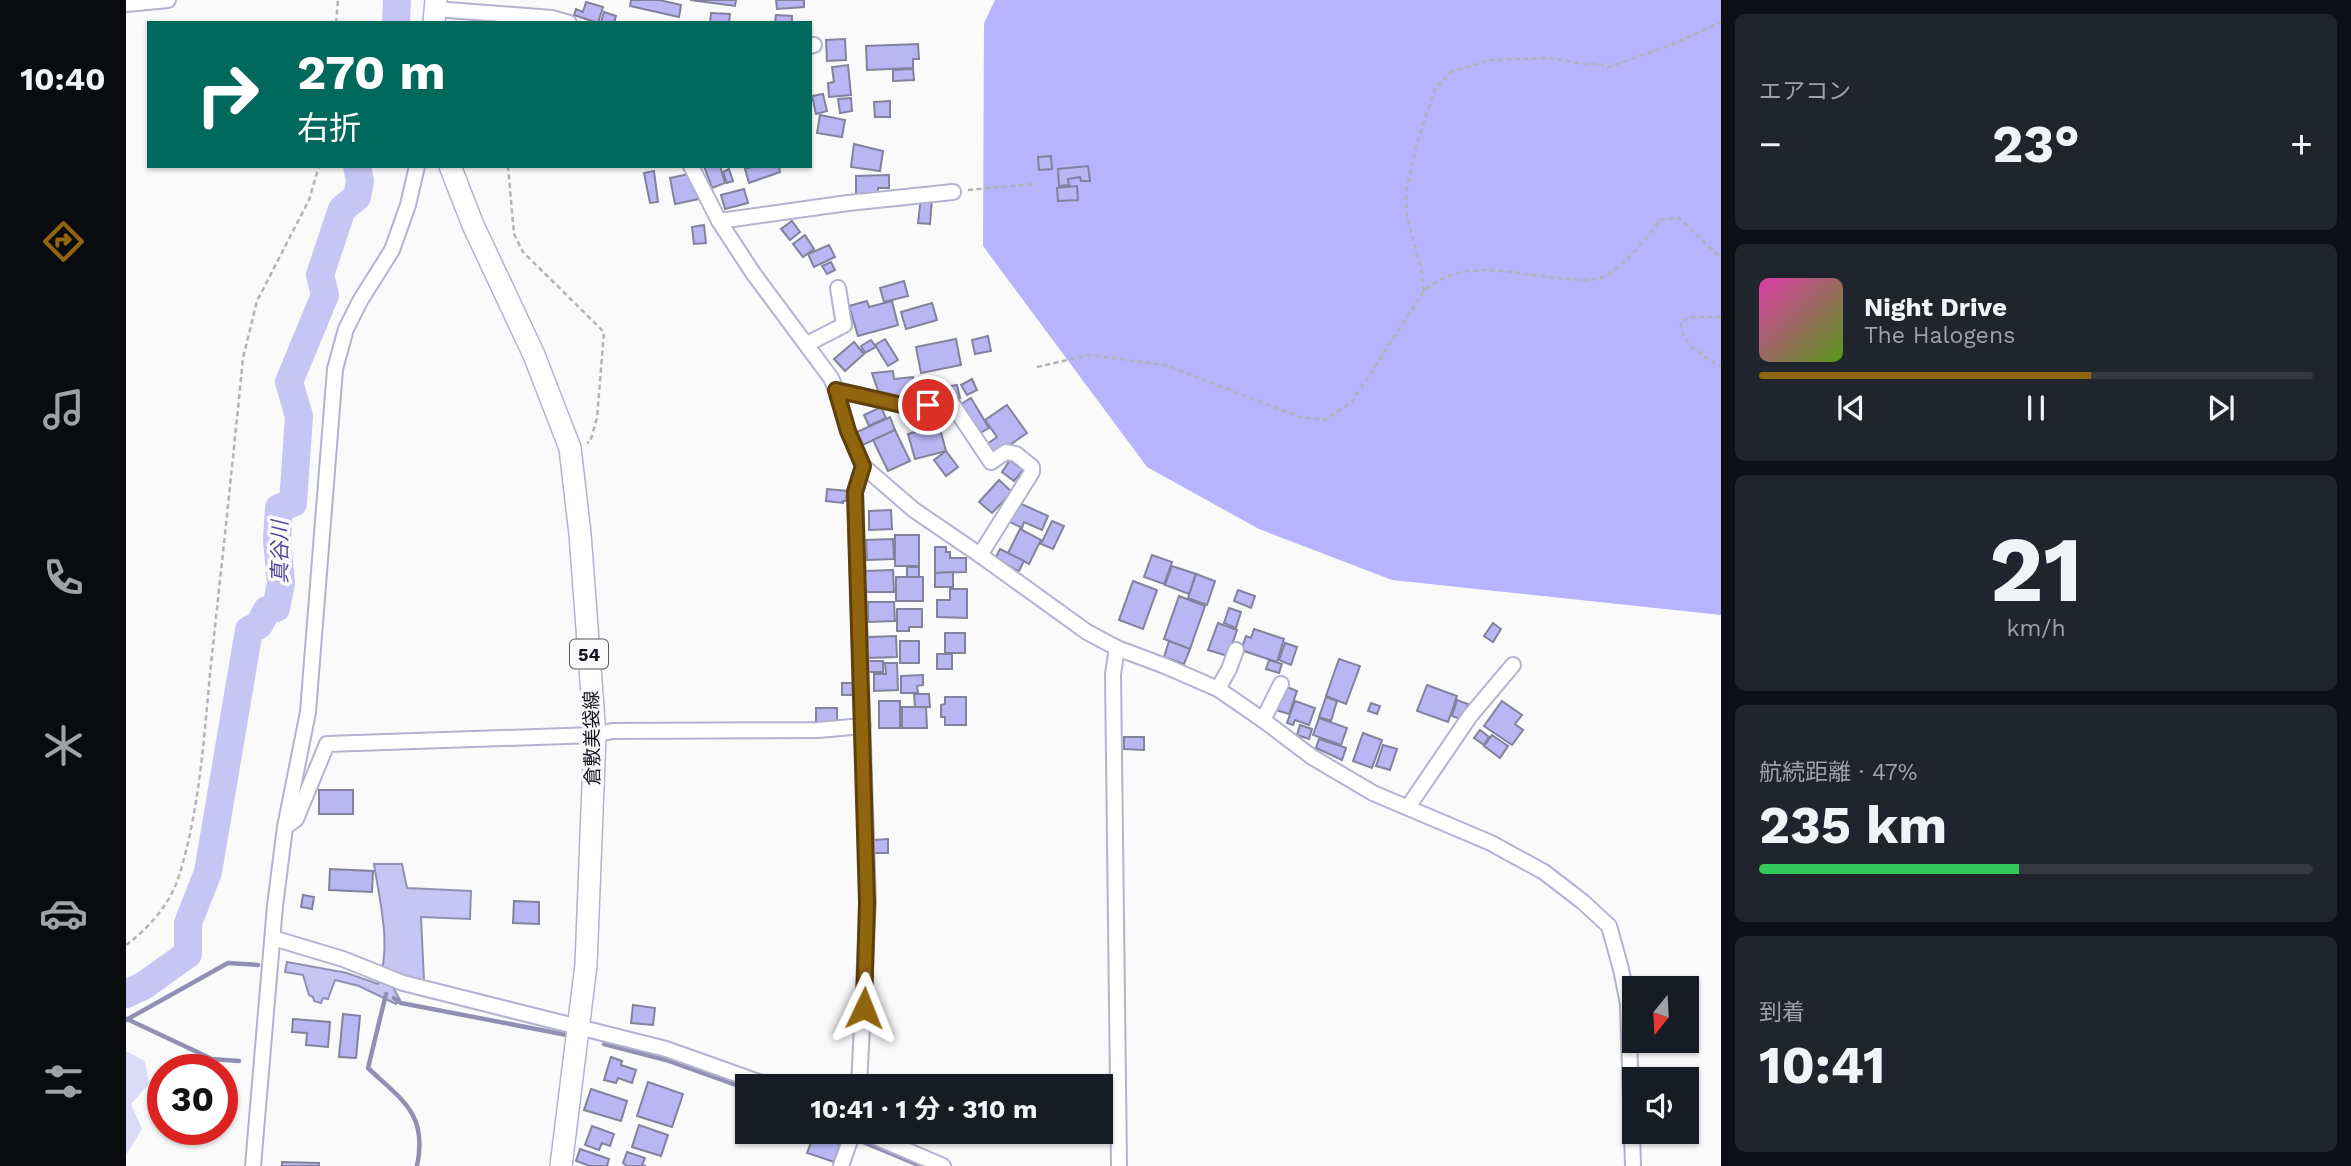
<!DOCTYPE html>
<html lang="ja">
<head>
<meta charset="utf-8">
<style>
  :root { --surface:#171b24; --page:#20242c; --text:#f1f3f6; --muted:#9ea1a6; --line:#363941; --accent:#91640e }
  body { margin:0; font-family:"Work Sans","Noto Sans JP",sans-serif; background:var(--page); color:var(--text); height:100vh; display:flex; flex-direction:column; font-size:26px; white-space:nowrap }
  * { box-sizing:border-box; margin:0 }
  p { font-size:23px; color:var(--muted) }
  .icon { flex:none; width:38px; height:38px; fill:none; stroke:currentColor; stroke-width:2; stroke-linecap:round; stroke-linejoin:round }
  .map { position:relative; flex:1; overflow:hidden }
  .panel { display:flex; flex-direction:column; gap:14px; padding:14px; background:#0d0f14; width:630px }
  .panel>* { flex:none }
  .top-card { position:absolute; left:21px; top:21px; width:665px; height:147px; border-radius:0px; box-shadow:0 2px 5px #0004; background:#00695c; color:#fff; overflow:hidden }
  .needle { width:46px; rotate:198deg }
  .controls { position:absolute; left:1496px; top:976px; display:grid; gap:14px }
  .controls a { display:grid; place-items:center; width:77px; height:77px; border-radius:0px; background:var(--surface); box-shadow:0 2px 5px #0004; font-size:35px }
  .speed { position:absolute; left:21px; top:1054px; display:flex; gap:14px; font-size:35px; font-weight:700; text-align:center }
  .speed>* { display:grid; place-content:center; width:91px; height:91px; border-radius:50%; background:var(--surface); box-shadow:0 2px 5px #0004; line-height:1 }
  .speed .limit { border:10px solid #d22; background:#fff; color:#111 }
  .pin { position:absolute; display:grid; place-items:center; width:60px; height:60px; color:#fff; margin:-30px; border:4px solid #fff; border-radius:50%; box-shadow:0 2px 7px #0007 }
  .me { position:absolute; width:77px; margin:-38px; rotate:2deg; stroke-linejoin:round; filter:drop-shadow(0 0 5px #0008) }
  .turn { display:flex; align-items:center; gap:24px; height:147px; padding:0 35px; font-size:32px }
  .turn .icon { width:91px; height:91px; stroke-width:2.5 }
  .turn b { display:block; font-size:49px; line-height:60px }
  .big { font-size:52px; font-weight:700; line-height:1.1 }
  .panel .card { flex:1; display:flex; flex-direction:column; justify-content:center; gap:10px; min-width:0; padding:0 24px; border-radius:10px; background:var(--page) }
  .panel .dial { align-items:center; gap:0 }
  .dial b { font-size:91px; line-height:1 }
  .song { display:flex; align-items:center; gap:21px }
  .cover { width:84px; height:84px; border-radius:10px; background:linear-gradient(135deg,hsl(320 70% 55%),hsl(90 70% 35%)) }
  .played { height:7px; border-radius:4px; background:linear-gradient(90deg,var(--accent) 60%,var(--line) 60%) }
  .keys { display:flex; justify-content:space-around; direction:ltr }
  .heat { display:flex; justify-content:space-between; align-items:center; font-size:38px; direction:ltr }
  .charge { height:10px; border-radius:5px; background:linear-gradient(90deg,#34c759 47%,var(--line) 0) }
  .trip { position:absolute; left:609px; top:1074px; width:378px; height:70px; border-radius:0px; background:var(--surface); box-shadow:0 2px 5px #0004; font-weight:700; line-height:70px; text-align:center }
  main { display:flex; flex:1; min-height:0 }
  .dock { display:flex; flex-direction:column; width:126px; justify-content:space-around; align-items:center; background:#090b0e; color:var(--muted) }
  .dock .icon { width:49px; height:49px }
  .dock .selected { color:var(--accent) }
  .dock b { font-size:32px; color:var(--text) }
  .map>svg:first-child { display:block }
  .green { fill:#dadaf6 }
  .forest { fill:#b8b3ff }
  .water { fill:#c7c5f4; stroke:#9190b4; stroke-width:2 }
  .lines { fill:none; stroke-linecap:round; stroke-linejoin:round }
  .stream { stroke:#9190b4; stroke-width:4.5 }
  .river { stroke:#c7c5f4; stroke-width:28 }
  .building { fill:#b9b6f3; stroke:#83829d; stroke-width:2 }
  .street-casing { stroke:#b4b3cf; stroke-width:18 }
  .primary-casing { stroke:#b4b3cf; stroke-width:24 }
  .path { stroke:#b3b3b6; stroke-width:2.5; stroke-dasharray:5 3.5; stroke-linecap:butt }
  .street { stroke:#fff; stroke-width:14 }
  .primary { stroke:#fff; stroke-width:21 }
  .route-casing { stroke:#5e4109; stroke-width:18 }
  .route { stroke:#91640e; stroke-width:12 }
  .labels { text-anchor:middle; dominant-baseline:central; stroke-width:7; stroke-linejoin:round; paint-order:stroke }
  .shield { fill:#fafafa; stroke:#59585f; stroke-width:2 }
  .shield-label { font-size:18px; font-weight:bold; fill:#14131d }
  .street-label { font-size:19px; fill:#14131d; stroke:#fafafa }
  .water-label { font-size:21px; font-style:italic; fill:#504299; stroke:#fafafa }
</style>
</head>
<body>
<main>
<nav class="dock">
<b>10:40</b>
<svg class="icon selected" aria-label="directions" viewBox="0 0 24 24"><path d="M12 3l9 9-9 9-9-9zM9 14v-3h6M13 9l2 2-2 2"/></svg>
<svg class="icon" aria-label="music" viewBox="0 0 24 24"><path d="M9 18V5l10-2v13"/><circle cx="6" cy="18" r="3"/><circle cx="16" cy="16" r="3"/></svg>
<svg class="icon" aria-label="phone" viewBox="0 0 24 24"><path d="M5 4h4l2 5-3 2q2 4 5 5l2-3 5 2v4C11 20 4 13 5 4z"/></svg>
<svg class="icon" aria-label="climate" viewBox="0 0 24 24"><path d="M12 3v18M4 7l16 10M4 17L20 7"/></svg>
<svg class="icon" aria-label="car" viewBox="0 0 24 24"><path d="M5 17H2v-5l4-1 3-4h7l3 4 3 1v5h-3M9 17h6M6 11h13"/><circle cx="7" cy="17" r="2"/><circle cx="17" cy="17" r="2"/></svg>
<svg class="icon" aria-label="filters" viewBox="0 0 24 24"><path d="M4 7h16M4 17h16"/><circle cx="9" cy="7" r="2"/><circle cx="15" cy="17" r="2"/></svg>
</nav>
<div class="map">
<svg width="1595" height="1166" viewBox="0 0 1595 1166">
  <rect width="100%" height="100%" fill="#fafafa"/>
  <polygon class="green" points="0,1051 19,1061 23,1084 5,1104 16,1129 0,1155"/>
  <polygon class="forest" points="869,0 1595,0 1595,615 1266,580 1133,529 1021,467 857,246 858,23"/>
  <path class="water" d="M248,864H276L281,888L345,891L344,919L295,917L298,981L271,974L267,987L274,1000L270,1004L233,986L209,980L202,999L197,998L195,1003L188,1001L187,997L183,995L177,975L159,972L161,962L221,973L252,984C266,947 254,903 248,864Z"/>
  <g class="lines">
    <g class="stream">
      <path d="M260,994L242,1068C276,1100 302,1114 291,1166"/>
      <polyline points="268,998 275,1003 441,1035"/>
      <polyline points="1,1019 86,1059 113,1061"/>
      <polyline points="0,1020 102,963 132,965"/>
      <polyline points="478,1044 540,1060 621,1089"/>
      <polyline points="713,1132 795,1166"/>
    </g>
    <g class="river">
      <polyline points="270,23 271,0"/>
      <polyline points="0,994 17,986 62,954 62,923 82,872 123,630 133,625 141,610 150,608 155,583 151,540 153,508 167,503 173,416 163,382 199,295 194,275 216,209 231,197 234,181 231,166"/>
    </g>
  </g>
  <g class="building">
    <polygon points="505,0 533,0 555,5 553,17 504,6"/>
    <polygon points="564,0 610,0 609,6"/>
    <polygon points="650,0 678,0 678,7 651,9"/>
    <polygon points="460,2 477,7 472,23 448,15 450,9 457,12"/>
    <polygon points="478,12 490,16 488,23 475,22"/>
    <polygon points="585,13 604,14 603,23 584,23"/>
    <polygon points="650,15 666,16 666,23 649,23"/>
    <polygon points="719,39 720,60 701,61 700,40"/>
    <polygon points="792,44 793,59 787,59 787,68 741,70 740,46"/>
    <polygon points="722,65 725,95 703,97 702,83 708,82 706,67"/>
    <polygon points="787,69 788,80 767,81 767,70"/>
    <polygon points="697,94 701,111 690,114 686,96"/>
    <polygon points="725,98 726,111 714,113 712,99"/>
    <polygon points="764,101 764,117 749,117 748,102"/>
    <polygon points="694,115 719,120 716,137 691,133"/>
    <polygon points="728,144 757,151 754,171 725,167"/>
    <polygon points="925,156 926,169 913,170 912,157"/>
    <polygon points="578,166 594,166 599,183 586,188"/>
    <polygon points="628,166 653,166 654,172 623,183 619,169"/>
    <polygon points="962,166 964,181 955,181 954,177 942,179 943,185 933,186 932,169"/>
    <polygon points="603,169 607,181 601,183 597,172"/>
    <polygon points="528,171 532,202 524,203 518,173"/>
    <polygon points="563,174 573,199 549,204 544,178"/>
    <polygon points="763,175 763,188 752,188 752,193 730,194 730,176"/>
    <polygon points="951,186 952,200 932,201 931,188"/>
    <polygon points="618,189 622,203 599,209 595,195"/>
    <polygon points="795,197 806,198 804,224 792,223"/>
    <polygon points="666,221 674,232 664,240 655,229"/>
    <polygon points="578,225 580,243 568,244 566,227"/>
    <polygon points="679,235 688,249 677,257 667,244"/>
    <polygon points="703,245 709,257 688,267 682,254"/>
    <polygon points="705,262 709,270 701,274 696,266"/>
    <polygon points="778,281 782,296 758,302 754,288"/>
    <polygon points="741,301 743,307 766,301 772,325 732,336 723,306"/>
    <polygon points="806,303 811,320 780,329 775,312"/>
    <polygon points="862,336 865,351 849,354 846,340"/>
    <polygon points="759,339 772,360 762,366 749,345"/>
    <polygon points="830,339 835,365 795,373 790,347"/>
    <polygon points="745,340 750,347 739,353 735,346"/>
    <polygon points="728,342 738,354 719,371 708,359"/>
    <polygon points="767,371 768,379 787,377 790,396 755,399 746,373"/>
    <polygon points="846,379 851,390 841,395 835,385"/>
    <polygon points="807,381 809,392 798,393 797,383"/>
    <polygon points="831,385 834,398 822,401 819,387"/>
    <polygon points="845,398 863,428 849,436 832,406"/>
    <polygon points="881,405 901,433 865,458 857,447 871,437 859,420"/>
    <polygon points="755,407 760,418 743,426 738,415"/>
    <polygon points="788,409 801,412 799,423 786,421"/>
    <polygon points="764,417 769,430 737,445 731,432"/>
    <polygon points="813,425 820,451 789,459 782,434"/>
    <polygon points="769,430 784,461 762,471 747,440"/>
    <polygon points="820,451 832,467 820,476 808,460"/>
    <polygon points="884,460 897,470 888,481 876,472"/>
    <polygon points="873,480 886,492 866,513 853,502"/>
    <polygon points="701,489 721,491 720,501 717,501 717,503 700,501"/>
    <polygon points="891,502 922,516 916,530 898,522 896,528 882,521"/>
    <polygon points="765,510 766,529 743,530 743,511"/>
    <polygon points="926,521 938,526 927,549 915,544"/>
    <polygon points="894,529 915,540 903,564 882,553"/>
    <rect x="769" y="535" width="24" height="31"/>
    <polygon points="767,539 768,559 741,560 740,540"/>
    <polygon points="809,547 820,547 820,552 824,552 824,558 840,558 840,572 809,573"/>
    <polygon points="874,549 898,561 893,571 869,559"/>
    <polygon points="1026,555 1046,562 1038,584 1018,577"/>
    <polygon points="1046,566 1070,574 1063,594 1039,585"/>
    <rect x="781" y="567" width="12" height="10"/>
    <polygon points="767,570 768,592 739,592 738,571"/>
    <polygon points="827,572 827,587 809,587 809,573"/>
    <polygon points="1070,574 1089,581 1081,605 1062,598"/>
    <rect x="770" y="577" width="27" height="24"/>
    <polygon points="1007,581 1031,590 1017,629 993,620"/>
    <polygon points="824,589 841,589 841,618 811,617 811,600 824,600"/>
    <polygon points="1112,590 1129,596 1125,608 1108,601"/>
    <polygon points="1053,596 1079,606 1064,649 1038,639"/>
    <polygon points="742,602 768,602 769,621 742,622"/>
    <polygon points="1103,608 1115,612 1110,628 1098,623"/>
    <polygon points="771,609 796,609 796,627 783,627 783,631 771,631"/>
    <polygon points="1092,623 1111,630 1102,656 1082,650"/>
    <polygon points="1367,623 1375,629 1367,642 1358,636"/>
    <polygon points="1128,629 1158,639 1151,662 1115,650 1120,636 1125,638"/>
    <rect x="819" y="633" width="20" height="20"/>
    <polygon points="770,636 771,657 742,658 742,637"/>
    <rect x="774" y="641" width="19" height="22"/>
    <polygon points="1043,641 1064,649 1058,664 1038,657"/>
    <polygon points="1159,643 1171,647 1165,665 1153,660"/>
    <rect x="811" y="654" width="15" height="15"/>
    <polygon points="1213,659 1234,666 1220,704 1200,696"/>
    <polygon points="1143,660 1156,664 1153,673 1140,669"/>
    <rect x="741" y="661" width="16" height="11"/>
    <polygon points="759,663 771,663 772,690 748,691 748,674 760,674"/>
    <polygon points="797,675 797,685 791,686 792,693 775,693 775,676"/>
    <rect x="716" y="683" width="11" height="12"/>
    <polygon points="1301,685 1331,696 1322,722 1291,711"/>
    <polygon points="1159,686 1171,691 1163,714 1150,710"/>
    <polygon points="788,694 803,694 804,707 789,707"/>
    <polygon points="819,697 840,697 840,725 819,725 819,717 815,717 815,705 819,704"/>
    <polygon points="1200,697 1211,701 1205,721 1193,717"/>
    <polygon points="1331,700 1342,704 1336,720 1326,716"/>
    <rect x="753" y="701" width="21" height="27"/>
    <polygon points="1169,701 1189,708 1183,725 1169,720 1167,725 1161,723"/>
    <polygon points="1376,701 1396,715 1389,724 1397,730 1386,745 1358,726"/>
    <polygon points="1245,703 1254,706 1251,714 1242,711"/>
    <polygon points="776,707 800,707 801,728 776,728"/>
    <rect x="690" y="708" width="21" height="17"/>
    <polygon points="1193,718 1221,728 1215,745 1187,735"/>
    <polygon points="1174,725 1186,729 1183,739 1171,735"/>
    <polygon points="1354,730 1363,737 1358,745 1348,738"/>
    <polygon points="1237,733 1256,740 1246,768 1227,761"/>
    <polygon points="1366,735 1382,746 1374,758 1358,746"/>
    <polygon points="998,737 1018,737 1018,750 998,749"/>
    <polygon points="1193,739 1220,748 1216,760 1190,748"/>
    <polygon points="1257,745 1271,749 1264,770 1250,766"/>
    <rect x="193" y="790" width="34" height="24"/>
    <polygon points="762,839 762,853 748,853 748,840"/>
    <polygon points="204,869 247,871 246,892 203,890"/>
    <polygon points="177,895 188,897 186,909 175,907"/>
    <polygon points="388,901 413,902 413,924 387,923"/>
    <polygon points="507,1005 529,1008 527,1025 505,1023"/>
    <polygon points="217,1014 234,1016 230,1058 213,1057"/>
    <polygon points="167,1019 204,1022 202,1047 180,1045 181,1033 166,1032"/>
    <polygon points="485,1057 496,1061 495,1065 510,1070 506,1083 492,1078 490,1083 478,1080"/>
    <polygon points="522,1082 557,1094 546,1127 511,1116"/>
    <polygon points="465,1089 501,1101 495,1121 458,1110"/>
    <polygon points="513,1125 542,1135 535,1156 506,1147"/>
    <polygon points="466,1126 488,1134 484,1146 476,1143 473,1150 459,1145"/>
    <polygon points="688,1135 714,1144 708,1162 681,1153"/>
    <polygon points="454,1149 483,1159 481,1166 464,1166 450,1161"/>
    <polygon points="501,1152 519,1158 516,1165 520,1166 501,1166 497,1163"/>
    <polygon points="156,1162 193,1163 193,1166 156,1166"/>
  </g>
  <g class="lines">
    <g class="street-casing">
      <g id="street">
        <polyline points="0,4 42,0"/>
        <polyline points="309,9 426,18 443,23"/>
        <polyline points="684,46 688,45"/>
        <polyline points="565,166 593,221 627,273 705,378 710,390 722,431 737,466 788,510 854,555 961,632 991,648 1039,666 1092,689 1137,720 1186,757 1247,793 1365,843 1418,872 1457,902 1483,926 1495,969 1502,1004 1507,1166"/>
        <polyline points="593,221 722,203 827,192"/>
        <polyline points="681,344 718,325 712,288"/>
        <polyline points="710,390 776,405 827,405 865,462 880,452 890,454 906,467 906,472 854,555"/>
        <polyline points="991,648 987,674 993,1166"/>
        <polyline points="1092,689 1103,669 1110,650"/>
        <polyline points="1137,720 1155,684"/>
        <polyline points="1282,807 1344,716 1387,665"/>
        <polyline points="159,827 170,819 201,744 469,735 486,731 692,730 737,726"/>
        <polyline points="147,938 217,959 277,983 540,1049 647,1087"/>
        <polyline points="733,1087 742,902 729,492 737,466"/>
        <polyline points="738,1132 817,1166"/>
        <polyline points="127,1166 149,906 159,827 182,712 209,369 220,329 234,301 266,250 282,205 291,166"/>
        <polyline points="715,1166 727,1132"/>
      </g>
    </g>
    <g class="primary-casing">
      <g id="primary">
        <polyline points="308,23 310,0"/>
        <polyline points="324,166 347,225 408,355 444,448 454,534 469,735 460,965 435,1166"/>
      </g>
    </g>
    <g class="path">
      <polyline points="210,23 212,0"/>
      <polyline points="382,166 388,234 397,252 478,332 471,418 464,442 461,443"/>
      <polyline points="842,190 908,184"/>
      <polyline points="1298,291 1295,268 1281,218 1280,192 1292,139 1309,89 1325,72 1364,60 1423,58 1463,65 1471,63 1483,67 1545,45 1595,22"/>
      <path d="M1595,317H1566L1555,321C1553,344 1578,356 1595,367"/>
      <path d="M911,367L963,355L1039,365L1174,417L1199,420L1226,402L1298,291C1341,254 1394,277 1444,279C1455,280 1467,281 1477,277C1498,267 1521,238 1534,220L1553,218L1595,258"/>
      <path d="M0,945C22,929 43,905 52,879C74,811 78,735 85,664C96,562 107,460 117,358L131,301L183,200L193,166"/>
    </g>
    <use href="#street" class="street"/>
    <use href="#primary" class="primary"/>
  </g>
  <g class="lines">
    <g class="route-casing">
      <polyline id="route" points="738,1008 741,902 729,492 737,466 722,431 710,390 776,405 802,405"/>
    </g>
    <use href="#route" class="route"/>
  </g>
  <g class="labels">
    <rect class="shield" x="444" y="639.5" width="38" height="29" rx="5"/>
    <g class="shield-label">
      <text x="463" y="654">54</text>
    </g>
    <g class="street-label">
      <text transform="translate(466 738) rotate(-91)">倉敷美袋線</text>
    </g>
    <g class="water-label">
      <text transform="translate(153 552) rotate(-90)">真谷川</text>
    </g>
  </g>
</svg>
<div class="controls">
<a><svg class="needle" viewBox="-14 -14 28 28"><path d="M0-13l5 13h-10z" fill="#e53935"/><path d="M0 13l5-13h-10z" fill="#9ea1a6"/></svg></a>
<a><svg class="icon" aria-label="sound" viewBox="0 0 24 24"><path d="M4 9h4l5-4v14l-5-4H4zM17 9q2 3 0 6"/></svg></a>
</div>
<div class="speed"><div class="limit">30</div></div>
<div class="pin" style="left:802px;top:405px;background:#d93025"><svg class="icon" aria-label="arrive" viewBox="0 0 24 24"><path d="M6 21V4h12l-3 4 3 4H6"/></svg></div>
<svg class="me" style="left:738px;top:1008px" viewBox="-20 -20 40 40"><path d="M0-17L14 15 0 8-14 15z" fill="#91640e" stroke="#fff" stroke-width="4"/></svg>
<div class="trip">10:41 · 1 分 · 310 m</div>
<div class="top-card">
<div class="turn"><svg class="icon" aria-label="right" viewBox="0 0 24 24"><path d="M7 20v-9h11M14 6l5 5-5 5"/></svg><div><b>270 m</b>右折</div></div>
</div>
</div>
<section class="panel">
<div class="card"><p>エアコン</p>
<div class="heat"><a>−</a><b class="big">23°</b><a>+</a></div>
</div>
<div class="card">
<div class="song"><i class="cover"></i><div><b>Night Drive</b><p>The Halogens</p></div></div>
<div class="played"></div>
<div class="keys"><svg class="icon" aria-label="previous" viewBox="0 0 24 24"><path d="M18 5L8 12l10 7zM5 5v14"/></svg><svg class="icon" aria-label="pause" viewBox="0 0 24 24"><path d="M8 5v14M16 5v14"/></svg><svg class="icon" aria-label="next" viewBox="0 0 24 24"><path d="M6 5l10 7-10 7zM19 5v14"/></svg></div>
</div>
<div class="card dial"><b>21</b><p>km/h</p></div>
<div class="card"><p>航続距離 · 47%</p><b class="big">235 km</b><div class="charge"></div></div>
<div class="card"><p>到着</p><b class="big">10:41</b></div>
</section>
</main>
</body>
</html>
